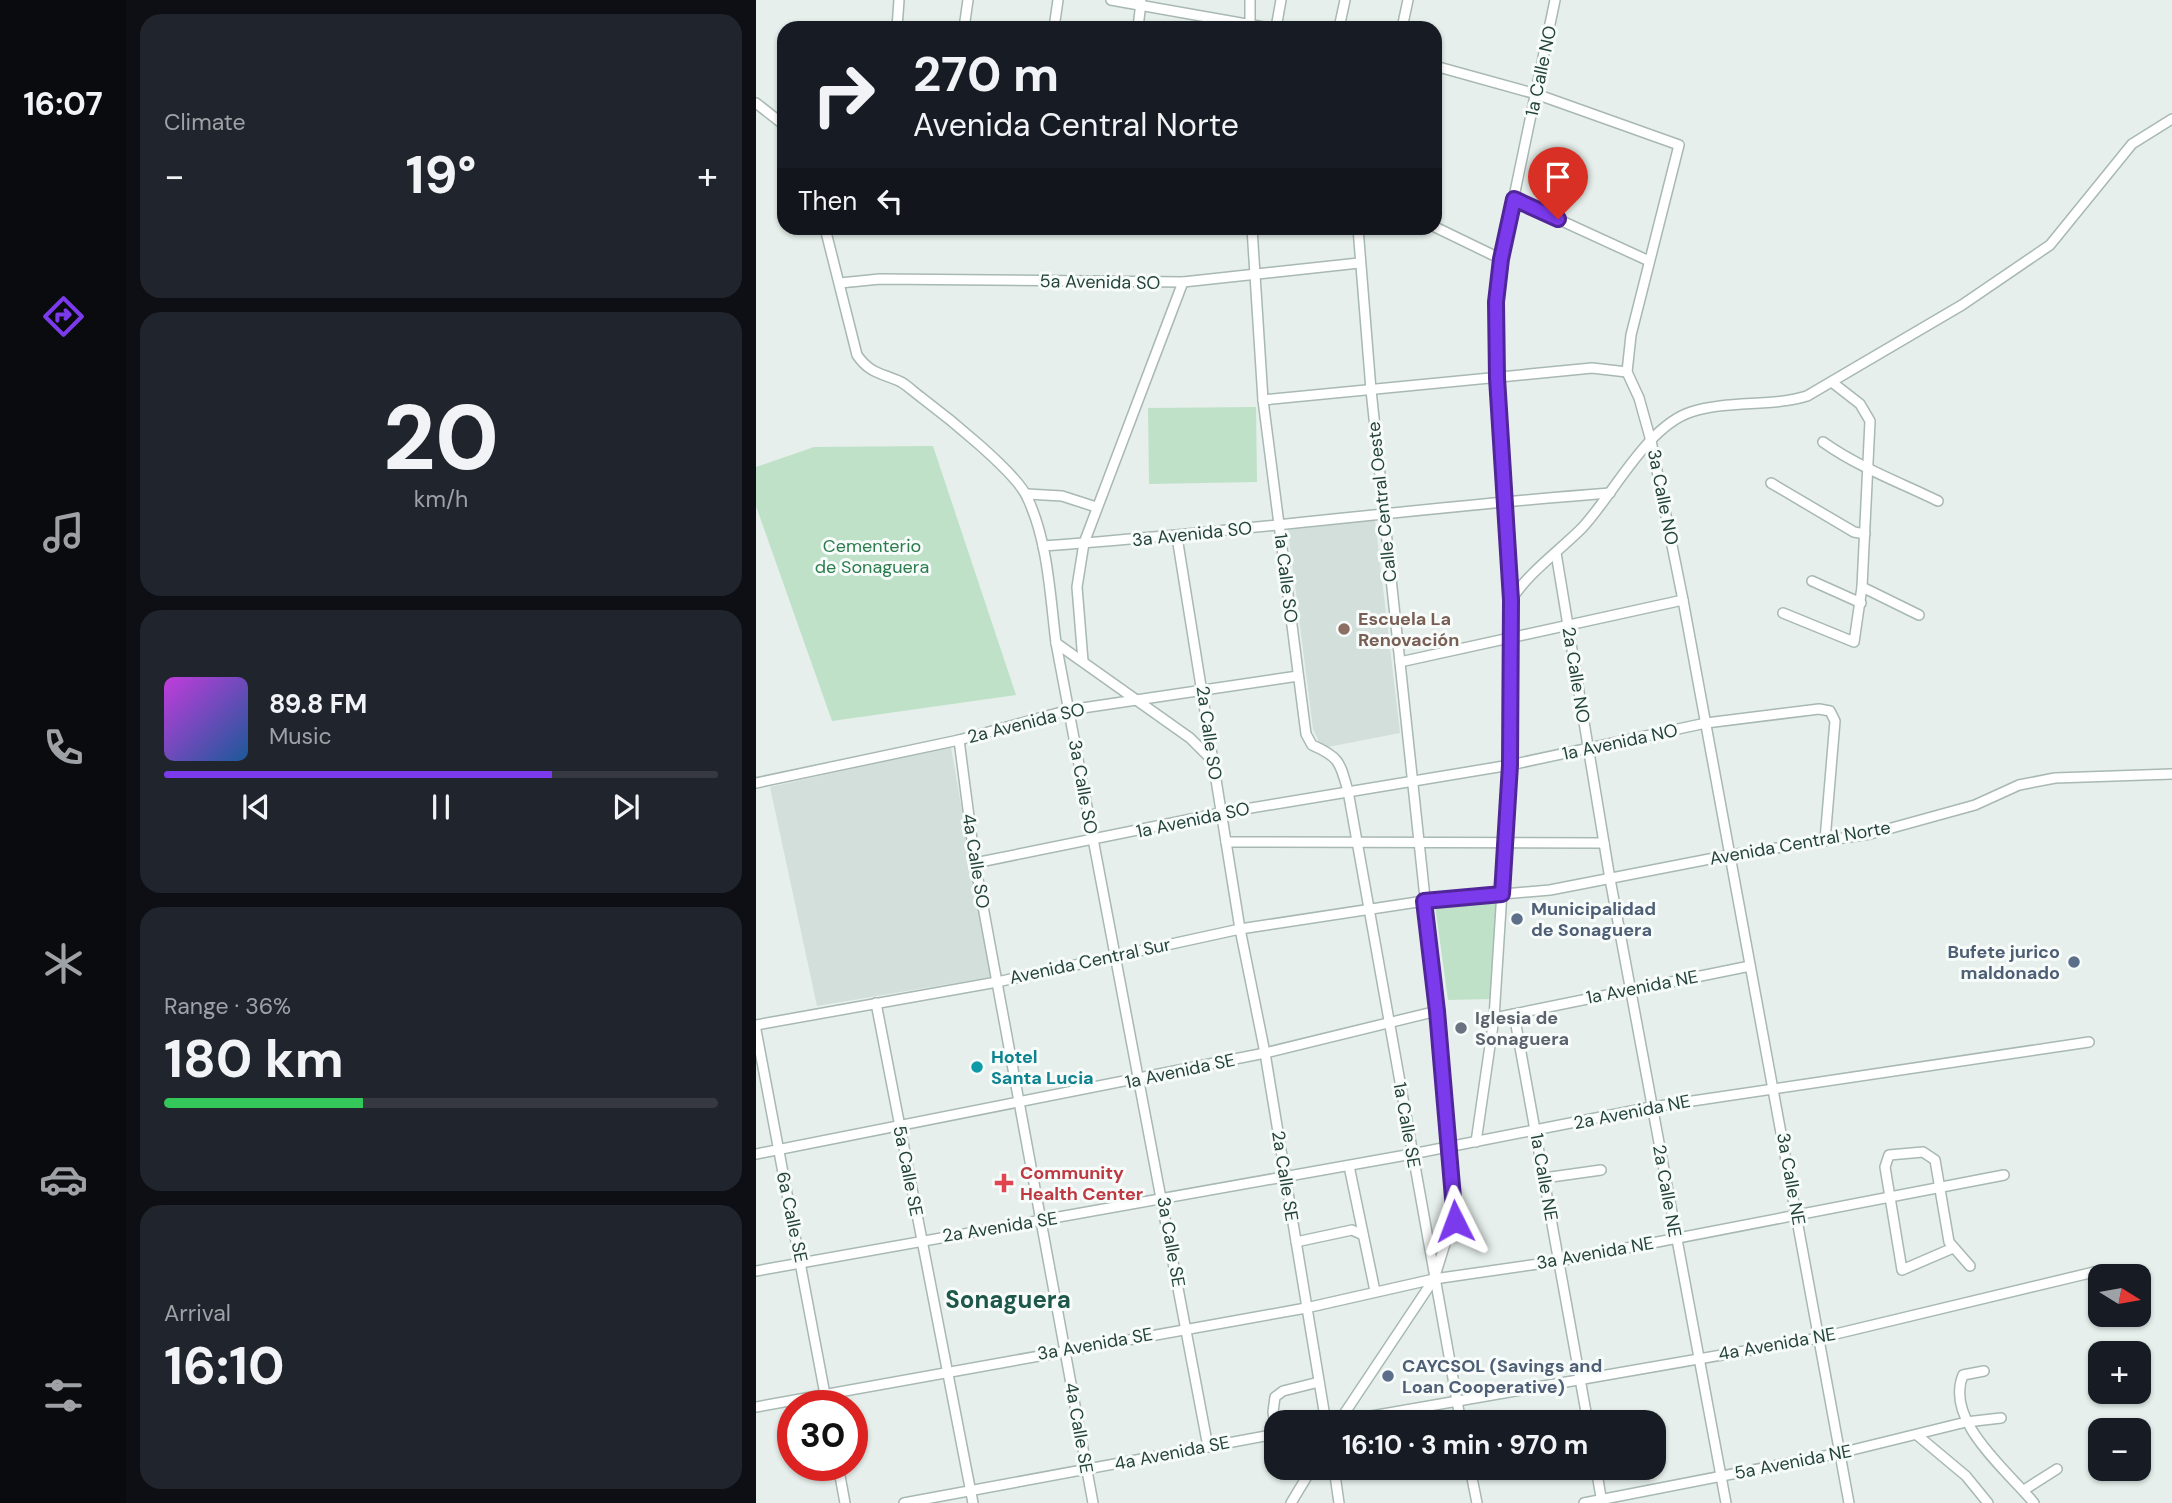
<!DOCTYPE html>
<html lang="en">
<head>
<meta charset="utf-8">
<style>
  :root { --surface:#171b24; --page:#20242c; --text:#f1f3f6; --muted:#9ea1a6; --line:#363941; --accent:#7c3aed }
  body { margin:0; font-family:"DM Sans",sans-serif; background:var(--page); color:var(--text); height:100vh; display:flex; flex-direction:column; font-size:26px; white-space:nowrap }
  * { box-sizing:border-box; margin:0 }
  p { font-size:23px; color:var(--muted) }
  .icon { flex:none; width:38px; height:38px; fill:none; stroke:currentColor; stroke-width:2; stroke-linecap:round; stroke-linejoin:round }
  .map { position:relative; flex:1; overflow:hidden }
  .details { display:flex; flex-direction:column; gap:14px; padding:14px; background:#0d0f14; width:630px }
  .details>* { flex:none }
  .banner { position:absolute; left:21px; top:21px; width:665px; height:214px; border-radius:21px; box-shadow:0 2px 5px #0004; background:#171b24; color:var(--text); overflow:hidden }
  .needle { width:46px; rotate:101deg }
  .fabs { position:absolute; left:1332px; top:1264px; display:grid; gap:14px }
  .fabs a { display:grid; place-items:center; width:63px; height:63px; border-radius:14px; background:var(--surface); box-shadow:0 2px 5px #0004; font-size:35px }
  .speed { position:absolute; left:21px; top:1390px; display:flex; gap:14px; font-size:35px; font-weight:700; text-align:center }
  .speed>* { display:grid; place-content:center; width:91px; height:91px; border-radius:50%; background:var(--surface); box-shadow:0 2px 5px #0004; line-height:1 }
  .speed .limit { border:10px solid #d22; background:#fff; color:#111 }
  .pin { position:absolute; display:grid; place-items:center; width:60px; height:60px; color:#fff; margin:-72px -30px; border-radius:50% 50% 50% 0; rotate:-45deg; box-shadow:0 0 7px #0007 }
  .pin .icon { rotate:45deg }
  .me { position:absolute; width:77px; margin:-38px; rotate:357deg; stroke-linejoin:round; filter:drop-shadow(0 0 5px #0008) }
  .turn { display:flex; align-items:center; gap:24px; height:147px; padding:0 21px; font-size:32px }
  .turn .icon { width:91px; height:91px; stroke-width:2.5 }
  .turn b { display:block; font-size:49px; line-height:60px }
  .then { display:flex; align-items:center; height:66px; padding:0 21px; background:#0003; gap:14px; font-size:26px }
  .big { font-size:52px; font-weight:700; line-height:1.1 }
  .details .card { flex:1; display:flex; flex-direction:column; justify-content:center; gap:10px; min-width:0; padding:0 24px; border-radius:21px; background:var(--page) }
  .details .dial { align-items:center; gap:0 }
  .dial b { font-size:91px; line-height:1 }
  .song { display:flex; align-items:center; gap:21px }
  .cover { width:84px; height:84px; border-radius:10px; background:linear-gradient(135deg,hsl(290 70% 55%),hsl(210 70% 35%)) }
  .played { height:7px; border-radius:4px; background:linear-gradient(90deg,var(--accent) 70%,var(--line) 70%) }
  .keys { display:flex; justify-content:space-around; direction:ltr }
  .heat { display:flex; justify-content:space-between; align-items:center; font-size:38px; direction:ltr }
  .charge { height:10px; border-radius:5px; background:linear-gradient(90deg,#34c759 36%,var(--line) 0) }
  .trip { position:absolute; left:508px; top:1410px; width:402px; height:70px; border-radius:21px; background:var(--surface); box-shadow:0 2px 5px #0004; font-weight:700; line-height:70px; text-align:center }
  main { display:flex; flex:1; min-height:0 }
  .tab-bar { display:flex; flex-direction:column; width:126px; justify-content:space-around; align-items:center; background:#090b0e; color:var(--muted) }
  .tab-bar .icon { width:49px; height:49px }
  .tab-bar .selected { color:var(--accent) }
  .tab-bar b { font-size:32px; color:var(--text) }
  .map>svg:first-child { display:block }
  .built { fill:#d3dfda }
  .green { fill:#bee1c8 }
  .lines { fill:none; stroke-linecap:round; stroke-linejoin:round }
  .minor-casing { stroke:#a8b8b3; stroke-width:12 }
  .minor { stroke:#fff; stroke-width:9 }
  .route-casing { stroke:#51269a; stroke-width:18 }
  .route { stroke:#7c3aed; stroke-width:12 }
  .education-dot { fill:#8d6e63; stroke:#f7fbf9; stroke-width:2.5 }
  .service-dot { fill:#5c6f8a; stroke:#f7fbf9; stroke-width:2.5 }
  .worship-dot { fill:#6b7280; stroke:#f7fbf9; stroke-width:2.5 }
  .culture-dot { fill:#0f9aa8; stroke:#f7fbf9; stroke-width:2.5 }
  .health-dot { fill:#e0444e; stroke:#f7fbf9; stroke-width:2.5 }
  .labels { text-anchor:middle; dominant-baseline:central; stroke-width:6; stroke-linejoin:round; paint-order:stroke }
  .street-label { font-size:18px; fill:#23433b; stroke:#f7fbf9 }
  .park-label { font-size:18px; fill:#2a7c4d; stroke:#f7fbf9 }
  .education-label { font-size:18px; font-weight:bold; fill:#785e54; stroke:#f7fbf9; text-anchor:start }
  .service-label { font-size:18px; font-weight:bold; fill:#4e5e75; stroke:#f7fbf9; text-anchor:start }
  .worship-label { font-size:18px; font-weight:bold; fill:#5b616d; stroke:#f7fbf9; text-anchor:start }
  .culture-label { font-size:18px; font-weight:bold; fill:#0d838f; stroke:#f7fbf9; text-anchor:start }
  .health-label { font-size:18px; font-weight:bold; fill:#be3a42; stroke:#f7fbf9; text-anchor:start }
  .district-label { font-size:24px; font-weight:bold; fill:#1d574a; stroke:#f7fbf9 }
</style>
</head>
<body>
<main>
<nav class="tab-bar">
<b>16:07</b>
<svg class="icon selected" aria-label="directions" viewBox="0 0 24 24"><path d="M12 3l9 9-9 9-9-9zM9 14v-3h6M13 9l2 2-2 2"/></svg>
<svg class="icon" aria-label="music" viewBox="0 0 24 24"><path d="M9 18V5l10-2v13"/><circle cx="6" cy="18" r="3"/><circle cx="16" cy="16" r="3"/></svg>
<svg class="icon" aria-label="phone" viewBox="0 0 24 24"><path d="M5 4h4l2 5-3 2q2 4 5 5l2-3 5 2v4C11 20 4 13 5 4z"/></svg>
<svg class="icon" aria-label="climate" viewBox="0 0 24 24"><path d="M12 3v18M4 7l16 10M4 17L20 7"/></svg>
<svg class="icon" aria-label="car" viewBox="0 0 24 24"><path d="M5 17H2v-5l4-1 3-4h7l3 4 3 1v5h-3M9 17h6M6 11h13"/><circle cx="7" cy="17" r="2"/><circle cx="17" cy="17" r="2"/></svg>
<svg class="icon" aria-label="filters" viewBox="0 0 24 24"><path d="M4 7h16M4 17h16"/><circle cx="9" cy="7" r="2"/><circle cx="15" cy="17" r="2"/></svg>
</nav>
<section class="details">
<div class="card"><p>Climate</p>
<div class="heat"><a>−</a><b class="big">19°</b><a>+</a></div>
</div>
<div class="card dial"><b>20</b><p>km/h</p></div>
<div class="card">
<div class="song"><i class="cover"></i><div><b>89.8 FM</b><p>Music</p></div></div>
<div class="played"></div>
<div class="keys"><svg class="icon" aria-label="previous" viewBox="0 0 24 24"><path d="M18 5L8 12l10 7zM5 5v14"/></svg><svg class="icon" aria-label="pause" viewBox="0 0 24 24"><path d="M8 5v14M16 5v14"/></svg><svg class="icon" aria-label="next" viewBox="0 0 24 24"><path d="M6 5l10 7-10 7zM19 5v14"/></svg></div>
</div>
<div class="card"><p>Range · 36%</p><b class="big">180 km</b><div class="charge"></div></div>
<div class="card"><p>Arrival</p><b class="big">16:10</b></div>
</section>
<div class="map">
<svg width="1416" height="1503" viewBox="0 0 1416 1503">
  <rect width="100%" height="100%" fill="#e6efeb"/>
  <g class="built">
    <polygon points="619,520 644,733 572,747 563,742 557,729 532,530"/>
    <polygon points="195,747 235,977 61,1006 14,787"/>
  </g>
  <g class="green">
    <polygon points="500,407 501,482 393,484 392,408"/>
    <polygon points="177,446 260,695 76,721 0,506 0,467 58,447"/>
    <polygon points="740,900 734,999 692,1000 679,905"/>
  </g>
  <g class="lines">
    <g class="minor-casing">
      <g id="minor">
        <polyline points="355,0 513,28"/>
        <polyline points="141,28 143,0"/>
        <polyline points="208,28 212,0"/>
        <polyline points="298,28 302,0"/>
        <polyline points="382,28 385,2"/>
        <polyline points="494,28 494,0"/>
        <polyline points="520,28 525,0"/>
        <polyline points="583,28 589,0"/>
        <polyline points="646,28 652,0"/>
        <polyline points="679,66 780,94 923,145 875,335 871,372 883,398 895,441 927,600 1093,1503"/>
        <polyline points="0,103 28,125"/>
        <polyline points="758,199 893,261"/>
        <polyline points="679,227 745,259"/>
        <path d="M69,228L101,355C114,374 126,373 145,382C152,386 159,393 166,398C190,416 260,472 271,497C292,541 294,595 300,643L452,1447"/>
        <path d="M496,228L507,400L550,734L556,745C584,757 584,763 592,791L705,1423"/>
        <polyline points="84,283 124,279 427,282 603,263"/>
        <polyline points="507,400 836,368 871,372"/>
        <path d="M1067,442C1102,467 1143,482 1182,501"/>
        <polyline points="1015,483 1098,532 1109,534"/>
        <polyline points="271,494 306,496 340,507"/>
        <polyline points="421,537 484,929 509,1053 570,1423"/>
        <path d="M287,546C477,533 665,507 854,493"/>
        <polyline points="800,553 854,879 970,1503"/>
        <polyline points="1056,581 1105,603"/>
        <polyline points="1106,587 1163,615"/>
        <path d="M755,600C772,573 803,551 826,528C857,495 891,426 935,412C972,400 1016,407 1051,396L1206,305L1294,245L1376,144L1416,119"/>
        <polyline points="1027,613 1098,642 1106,587 1114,421 1104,404 1077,383"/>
        <polyline points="300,643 434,738 456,760"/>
        <polyline points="327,661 321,587 328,543 427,282"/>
        <polyline points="644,662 927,600"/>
        <polyline points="203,740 219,863 337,1503"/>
        <polyline points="0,783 203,740 313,710 542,676"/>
        <polyline points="470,842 848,843"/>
        <polyline points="219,863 465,813 754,765 950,723 1063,709 1074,711 1079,721 1069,840"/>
        <polyline points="120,1003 217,1503"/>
        <polyline points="758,1014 832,1423"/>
        <polyline points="738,1018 994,966"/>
        <polyline points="0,1025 241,982 484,929 668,901 794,890 974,855 1114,834 1219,805 1263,785 1299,778 1416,774"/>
        <polyline points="0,1030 71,1405"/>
        <polyline points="720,1142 738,1018 754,765 755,600 741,378 740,302 745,259 799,0"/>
        <polyline points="0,1154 509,1053 681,1011"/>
        <polyline points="593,1166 619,1291"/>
        <polyline points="788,1178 845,1170"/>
        <polyline points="540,1242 596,1230 607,1235"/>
        <polyline points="1197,1248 1146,1270 1129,1167 1133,1155 1167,1152 1179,1160 1193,1242 1214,1266"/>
        <polyline points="0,1271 656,1154 896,1107 1333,1042"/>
        <path d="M1228,1371L1207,1375C1188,1421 1252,1471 1278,1503"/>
        <polyline points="0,1407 550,1308 678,1279 803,1261 1248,1175"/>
        <polyline points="581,1422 1063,1338 1338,1272"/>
        <polyline points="582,1423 678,1279 699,1212 681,1011 615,390 602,228"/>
        <polyline points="520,1431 517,1412 519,1397 527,1391 563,1382"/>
        <polyline points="1161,1435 1210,1476 1232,1503"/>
        <polyline points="82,1465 89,1503"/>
        <polyline points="578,1468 583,1503"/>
        <polyline points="714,1468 721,1503"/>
        <polyline points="840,1468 846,1503"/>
        <polyline points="1268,1490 1301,1469"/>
        <polyline points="148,1503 520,1434"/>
        <polyline points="535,1503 556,1468"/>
        <polyline points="828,1503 1084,1453 1210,1422 1245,1418"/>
      </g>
    </g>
    <use href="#minor" class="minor"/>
  </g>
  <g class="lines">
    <g class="route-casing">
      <polyline id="route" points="699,1221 681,1011 668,901 746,894 754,765 755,600 741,378 740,302 745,259 758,199 802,219"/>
    </g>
    <use href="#route" class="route"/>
  </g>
  <circle class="education-dot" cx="588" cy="629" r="7"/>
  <g class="service-dot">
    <circle cx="761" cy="919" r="7"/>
    <circle cx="1318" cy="962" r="7"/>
    <circle cx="632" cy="1376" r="7"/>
  </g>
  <circle class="worship-dot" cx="705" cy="1028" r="7"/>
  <circle class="culture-dot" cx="221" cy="1067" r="7"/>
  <path class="health-dot" d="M244.5 1172.5h7v7h7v7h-7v7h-7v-7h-7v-7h7z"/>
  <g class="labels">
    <g class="street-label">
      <text transform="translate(785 71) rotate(-78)">1a Calle NO</text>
      <text transform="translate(344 282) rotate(1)">5a Avenida SO</text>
      <text transform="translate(907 497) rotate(79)">3a Calle NO</text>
      <text transform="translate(626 502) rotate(-96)">Calle Central Oeste</text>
      <text transform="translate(436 534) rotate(-6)">3a Avenida SO</text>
      <text transform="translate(530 578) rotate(83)">1a Calle SO</text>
      <text transform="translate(820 675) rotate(81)">2a Calle NO</text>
      <text transform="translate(270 723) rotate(-14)">2a Avenida SO</text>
      <text transform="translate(453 733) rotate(82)">2a Calle SO</text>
      <text transform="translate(864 742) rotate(-12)">1a Avenida NO</text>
      <text transform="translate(327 787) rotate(80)">3a Calle SO</text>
      <text transform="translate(437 820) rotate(-12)">1a Avenida SO</text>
      <text transform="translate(1044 843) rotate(-10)">Avenida Central Norte</text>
      <text transform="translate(220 861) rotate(81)">4a Calle SO</text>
      <text transform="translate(334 961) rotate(-12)">Avenida Central Sur</text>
      <text transform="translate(886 987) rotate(-11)">1a Avenida NE</text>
      <text transform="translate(424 1071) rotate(-12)">1a Avenida SE</text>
      <text transform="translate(876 1112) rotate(-11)">2a Avenida NE</text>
      <text transform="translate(651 1125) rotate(80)">1a Calle SE</text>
      <text transform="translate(152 1171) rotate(79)">5a Calle SE</text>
      <text transform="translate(529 1176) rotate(81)">2a Calle SE</text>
      <text transform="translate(788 1177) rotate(80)">1a Calle NE</text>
      <text transform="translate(1035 1179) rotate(80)">3a Calle NE</text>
      <text transform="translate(911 1191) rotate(80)">2a Calle NE</text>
      <text transform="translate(36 1217) rotate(78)">6a Calle SE</text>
      <text transform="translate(244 1227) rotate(-9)">2a Avenida SE</text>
      <text transform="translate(415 1242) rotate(80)">3a Calle SE</text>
      <text transform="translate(839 1253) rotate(-10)">3a Avenida NE</text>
      <text transform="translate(339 1344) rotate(-10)">3a Avenida SE</text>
      <text transform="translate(1021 1344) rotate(-10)">4a Avenida NE</text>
      <text transform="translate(323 1428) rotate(80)">4a Calle SE</text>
      <text transform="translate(416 1453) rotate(-11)">4a Avenida SE</text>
      <text transform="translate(1037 1462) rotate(-11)">5a Avenida NE</text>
    </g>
    <g class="park-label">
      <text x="116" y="546">Cementerio<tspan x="116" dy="21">de Sonaguera</tspan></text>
    </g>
    <g class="education-label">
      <text x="602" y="619">Escuela La<tspan x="602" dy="21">Renovación</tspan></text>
    </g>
    <g class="service-label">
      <text x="775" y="909">Municipalidad<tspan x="775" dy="21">de Sonaguera</tspan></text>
      <text x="1304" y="952" text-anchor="end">Bufete jurico<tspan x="1304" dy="21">maldonado</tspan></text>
      <text x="646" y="1366">CAYCSOL (Savings and<tspan x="646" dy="21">Loan Cooperative)</tspan></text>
    </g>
    <g class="worship-label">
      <text x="719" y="1018">Iglesia de<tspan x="719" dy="21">Sonaguera</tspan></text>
    </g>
    <g class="culture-label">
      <text x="235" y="1057">Hotel<tspan x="235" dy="21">Santa Lucia</tspan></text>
    </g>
    <g class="health-label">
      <text x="264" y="1173">Community<tspan x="264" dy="21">Health Center</tspan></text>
    </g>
    <g class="district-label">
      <text x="252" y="1299">Sonaguera</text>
    </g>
  </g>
</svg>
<div class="fabs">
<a><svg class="needle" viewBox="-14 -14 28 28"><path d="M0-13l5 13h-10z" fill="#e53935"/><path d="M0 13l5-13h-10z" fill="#9ea1a6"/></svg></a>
<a>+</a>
<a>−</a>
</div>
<div class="speed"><div class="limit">30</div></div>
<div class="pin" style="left:802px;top:219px;background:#d93025"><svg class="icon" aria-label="arrive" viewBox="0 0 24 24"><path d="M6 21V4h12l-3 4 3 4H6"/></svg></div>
<svg class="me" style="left:699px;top:1221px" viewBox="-20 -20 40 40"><path d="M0-17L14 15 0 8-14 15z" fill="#7c3aed" stroke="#fff" stroke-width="4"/></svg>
<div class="trip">16:10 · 3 min · 970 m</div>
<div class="banner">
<div class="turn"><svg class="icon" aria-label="right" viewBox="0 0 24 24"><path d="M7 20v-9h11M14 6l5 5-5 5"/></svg><div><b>270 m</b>Avenida Central Norte</div></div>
<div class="then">Then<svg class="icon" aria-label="left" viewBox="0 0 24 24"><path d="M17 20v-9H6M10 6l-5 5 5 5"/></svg></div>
</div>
</div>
</main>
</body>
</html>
